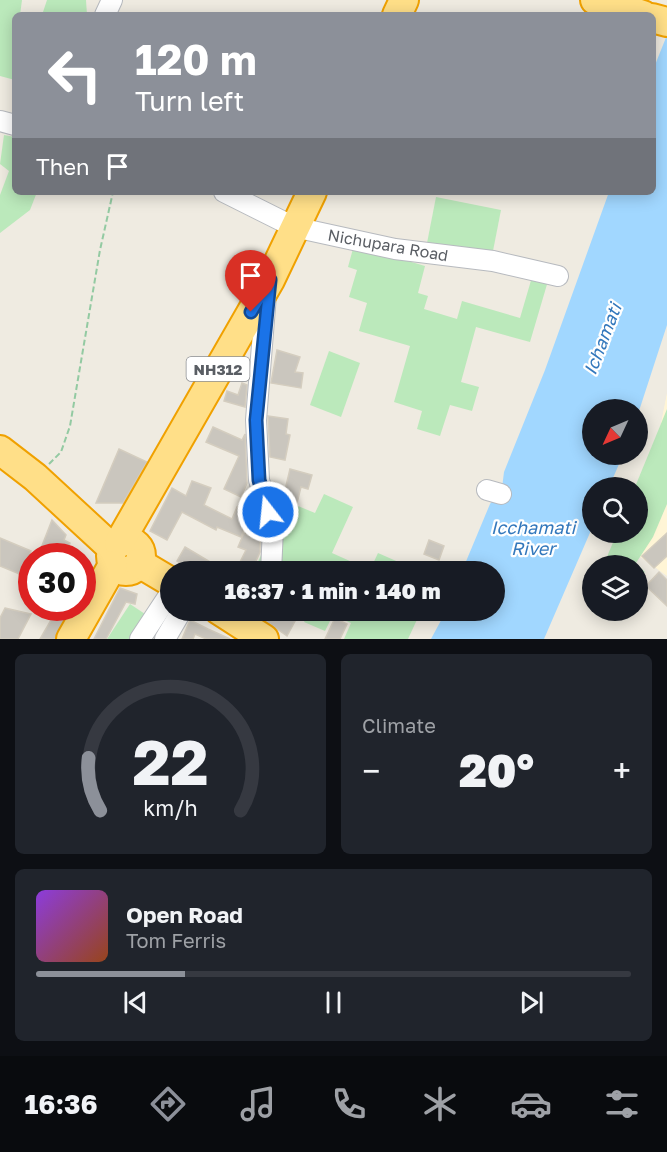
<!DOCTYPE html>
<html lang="en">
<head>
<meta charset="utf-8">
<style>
  :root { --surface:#171b24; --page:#20242c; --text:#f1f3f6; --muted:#9ea1a6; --line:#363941; --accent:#8c9099 }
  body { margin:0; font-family:"Golos Text",sans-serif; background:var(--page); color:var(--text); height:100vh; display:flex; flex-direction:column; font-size:22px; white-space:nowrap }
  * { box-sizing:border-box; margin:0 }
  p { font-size:20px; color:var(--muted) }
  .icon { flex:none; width:33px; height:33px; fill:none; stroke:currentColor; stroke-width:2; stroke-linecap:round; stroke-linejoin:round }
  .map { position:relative; height:639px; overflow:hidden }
  .drawer { display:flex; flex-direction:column; gap:15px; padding:15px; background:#0d0f14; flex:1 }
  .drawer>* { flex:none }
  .guide { position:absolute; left:12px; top:12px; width:644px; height:183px; border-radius:9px; box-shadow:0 3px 15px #0003; background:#8c9099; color:#fff; overflow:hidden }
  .needle { width:39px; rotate:226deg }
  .buttons { position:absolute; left:582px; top:399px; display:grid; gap:12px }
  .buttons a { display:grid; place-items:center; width:66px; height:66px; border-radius:50%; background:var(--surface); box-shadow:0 3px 15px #0003; font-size:30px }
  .speed { position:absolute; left:18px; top:543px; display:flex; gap:12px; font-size:30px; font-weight:700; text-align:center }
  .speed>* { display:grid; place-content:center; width:78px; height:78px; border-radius:50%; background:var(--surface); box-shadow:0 3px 15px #0003; line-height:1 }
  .speed .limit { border:9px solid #d22; background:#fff; color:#111 }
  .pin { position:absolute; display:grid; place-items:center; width:51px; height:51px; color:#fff; margin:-62px -26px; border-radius:50% 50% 50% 0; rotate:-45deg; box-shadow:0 0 6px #0007 }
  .pin .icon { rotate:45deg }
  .me { position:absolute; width:66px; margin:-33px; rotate:344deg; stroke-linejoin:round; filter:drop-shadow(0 0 4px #0008) }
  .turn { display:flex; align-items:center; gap:21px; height:126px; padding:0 24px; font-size:27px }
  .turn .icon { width:78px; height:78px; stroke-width:2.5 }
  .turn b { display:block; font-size:42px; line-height:51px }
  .then { display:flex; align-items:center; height:57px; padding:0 24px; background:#0003; gap:12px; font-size:22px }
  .big { font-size:45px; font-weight:800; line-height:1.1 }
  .drawer .tile { flex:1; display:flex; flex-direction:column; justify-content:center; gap:9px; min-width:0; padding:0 21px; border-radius:9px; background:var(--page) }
  .drawer .dial { align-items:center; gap:0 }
  .dial svg { height:156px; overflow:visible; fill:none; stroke:var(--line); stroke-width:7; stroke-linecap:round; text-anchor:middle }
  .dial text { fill:var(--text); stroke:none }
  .song { display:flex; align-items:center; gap:18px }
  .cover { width:72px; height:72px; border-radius:9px; background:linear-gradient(135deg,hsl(270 70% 55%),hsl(20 70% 35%)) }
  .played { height:6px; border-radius:3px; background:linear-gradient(90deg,var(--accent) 25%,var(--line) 25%) }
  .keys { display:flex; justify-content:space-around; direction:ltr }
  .heat { display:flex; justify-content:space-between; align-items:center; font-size:33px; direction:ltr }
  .drawer .tiles { flex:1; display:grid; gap:15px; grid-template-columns:1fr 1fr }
  .tile:last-child { grid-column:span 2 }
  .trip { position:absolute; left:160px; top:561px; width:345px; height:60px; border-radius:30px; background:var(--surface); box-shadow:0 3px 15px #0003; font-weight:800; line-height:60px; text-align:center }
  .tab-bar { display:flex; height:96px; justify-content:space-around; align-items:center; background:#090b0e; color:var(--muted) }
  .tab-bar .icon { width:42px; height:42px }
  .tab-bar .on { color:var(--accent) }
  .tab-bar b { font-size:27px; color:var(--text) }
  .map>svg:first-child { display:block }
  .commercial { fill:#fff5d6 }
  .green { fill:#bbe9bb }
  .water { fill:#a1d7ff }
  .building { fill:#cac6be; stroke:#d4cdbf; stroke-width:1.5 }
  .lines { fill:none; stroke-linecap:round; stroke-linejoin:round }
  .minor-casing { stroke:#b7babf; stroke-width:22 }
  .highway-casing { stroke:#f0a100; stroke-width:32 }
  .path { stroke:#93caa2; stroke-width:2; stroke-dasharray:6 3; stroke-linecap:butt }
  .minor { stroke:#fff; stroke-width:20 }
  .highway { stroke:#ffdf88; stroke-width:28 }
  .route-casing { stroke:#114b97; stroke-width:15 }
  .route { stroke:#1a73e8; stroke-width:10 }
  .labels { text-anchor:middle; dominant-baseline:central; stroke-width:4.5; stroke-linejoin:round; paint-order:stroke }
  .shield { fill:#fff; stroke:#8c8e92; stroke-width:1.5 }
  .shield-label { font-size:15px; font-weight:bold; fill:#5a5e64 }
  .street-label { font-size:16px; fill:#5a5e64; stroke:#fff }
  .water-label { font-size:18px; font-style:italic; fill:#3378bc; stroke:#fff }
</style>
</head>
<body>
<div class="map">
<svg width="667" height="639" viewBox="0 0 667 639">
  <rect width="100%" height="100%" fill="#efebe1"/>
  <polygon class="commercial" points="667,393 667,576 635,553"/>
  <g class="green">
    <polygon points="0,0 22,0 20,15 15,15 15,80 0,76"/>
    <polygon points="47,0 86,0 87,15 42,15"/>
    <polygon points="4,135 15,137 15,192 37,192 30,210 0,233 0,195 9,171 0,164"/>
    <polygon points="436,197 501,210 492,256 427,243"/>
    <polygon points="354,245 425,266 418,293 428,296 424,309 457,319 462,301 520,318 532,277 548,281 530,342 476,327 461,382 479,387 472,411 450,405 440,436 417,429 422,411 394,402 410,346 359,331 367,303 349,297 357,270 348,267"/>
    <polygon points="329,351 360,363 341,417 310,405"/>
    <polygon points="667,409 667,504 653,537 636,563 645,572 638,578 638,566 616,565 606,559 617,533 638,532 638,488 635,487"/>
    <polygon points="324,494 353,507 332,553 370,570 378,553 419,571 278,571 258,562 265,546 277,551 298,506 315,513"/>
    <polygon points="130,604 148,616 133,639 107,639"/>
    <polygon points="310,610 421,610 421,611 408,639 344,639 351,623 333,615 325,631 304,622"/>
  </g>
  <polygon class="water" points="667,35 667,325 638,414 638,410 592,410 592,454 623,455 609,487 592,488 592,528 544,639 431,639 446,611 495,610 495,572 462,571 490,504 502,488 504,472 545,370 609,192 652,192 653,70"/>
  <g class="building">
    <polygon points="277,350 300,357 295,372 303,373 301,388 271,383"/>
    <polygon points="242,383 247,385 245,407 224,401 227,391 238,395"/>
    <polygon points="268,416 288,419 286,434 290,435 285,460 270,457"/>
    <polygon points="213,427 242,440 245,434 247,483 241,497 224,489 239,456 206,442"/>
    <polygon points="119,449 147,462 123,503 96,503"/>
    <polygon points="290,469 312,475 308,489 301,487 295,511 281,507"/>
    <polygon points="192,481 211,488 204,505 232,519 237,507 251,513 241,537 217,527 216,530 182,512 167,540 150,531 172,488 186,496"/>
    <polygon points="52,520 66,535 64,540 70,543 65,556 38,556"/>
    <polygon points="244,533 260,540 260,552 251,572 235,572 246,550 238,547"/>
    <polygon points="667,533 667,556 654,568 642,556"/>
    <polygon points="0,538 31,551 22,575 0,566"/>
    <polygon points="429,540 444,546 439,560 424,554"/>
    <polygon points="185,547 227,572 195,572 177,561"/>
    <polygon points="659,572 667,580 667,606 646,586"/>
    <polygon points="120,588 137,594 135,604 126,602 106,639 94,639"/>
    <polygon points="5,608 31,614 18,639 0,639 0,618"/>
    <polygon points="58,608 70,608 55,639 40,639"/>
    <polygon points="267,610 301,610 287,636 262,618"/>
    <polygon points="335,618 347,624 340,639 325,639"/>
    <polygon points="190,620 208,629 230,639 206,639 195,634 193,639 182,639"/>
  </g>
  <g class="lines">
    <g class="minor-casing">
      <g id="minor">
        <polyline points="105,15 112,0"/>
        <polyline points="0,121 15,125"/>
        <polyline points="224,192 294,227 395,249 493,261 558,276"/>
        <polyline points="266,295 256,420 259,480 273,528 271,572"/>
        <polyline points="487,490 501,494"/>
        <polyline points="140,639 171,592"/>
        <polyline points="165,639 182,610"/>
      </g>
    </g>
    <g class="highway-casing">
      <g id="highway">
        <polyline points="595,0 643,15"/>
        <polyline points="397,15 404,0"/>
        <polyline points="652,18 667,22"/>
        <polyline points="0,450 35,477 113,549"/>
        <circle cx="126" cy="556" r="15"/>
        <polyline points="119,543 270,280 312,192"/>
        <polyline points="139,563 171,582"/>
        <polyline points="219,610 264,639"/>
        <polyline points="71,639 113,565"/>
      </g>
    </g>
    <polyline class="path" points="49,464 61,452 70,426 100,250 113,192"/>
    <use href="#minor" class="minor"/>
    <use href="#highway" class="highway"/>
  </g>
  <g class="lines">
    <g class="route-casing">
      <polyline id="route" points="251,312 270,280 256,420 259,480 268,512"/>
    </g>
    <use href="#route" class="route"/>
  </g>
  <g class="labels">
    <rect class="shield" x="186.5" y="357" width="63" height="24" rx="4.5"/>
    <g class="shield-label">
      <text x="218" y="369">NH312</text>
    </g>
    <g class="street-label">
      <text transform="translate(388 245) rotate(10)">Nichupara Road</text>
    </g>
    <g class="water-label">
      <text transform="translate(602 339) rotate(-69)">Ichamati</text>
      <text x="533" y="527">Icchamati<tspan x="533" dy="21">River</tspan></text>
    </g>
  </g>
</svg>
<div class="buttons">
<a><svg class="needle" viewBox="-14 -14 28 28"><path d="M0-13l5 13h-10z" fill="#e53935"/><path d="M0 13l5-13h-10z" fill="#9ea1a6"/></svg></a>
<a><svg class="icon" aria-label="search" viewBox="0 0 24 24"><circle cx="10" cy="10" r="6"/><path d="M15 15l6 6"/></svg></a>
<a><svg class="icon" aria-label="layers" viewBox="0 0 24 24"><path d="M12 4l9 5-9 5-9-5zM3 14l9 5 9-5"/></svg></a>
</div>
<div class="speed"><div class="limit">30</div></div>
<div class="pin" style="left:251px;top:312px;background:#d93025"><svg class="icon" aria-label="arrive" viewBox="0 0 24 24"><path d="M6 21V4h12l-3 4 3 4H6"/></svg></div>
<svg class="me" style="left:268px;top:512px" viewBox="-20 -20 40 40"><circle r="17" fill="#1a73e8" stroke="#fff" stroke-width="3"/><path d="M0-11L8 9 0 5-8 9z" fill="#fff"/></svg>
<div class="trip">16:37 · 1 min · 140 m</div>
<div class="guide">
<div class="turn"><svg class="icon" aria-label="left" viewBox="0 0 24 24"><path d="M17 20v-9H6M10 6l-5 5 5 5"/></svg><div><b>120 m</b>Turn left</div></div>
<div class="then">Then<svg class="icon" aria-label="arrive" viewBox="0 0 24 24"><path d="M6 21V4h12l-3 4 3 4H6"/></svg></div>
</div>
</div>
<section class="drawer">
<div class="tiles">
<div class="tile dial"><svg viewBox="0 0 100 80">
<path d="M14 69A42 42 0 1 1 86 69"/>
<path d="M14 69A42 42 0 0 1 8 42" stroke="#8c9099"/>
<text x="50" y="56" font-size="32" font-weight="700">22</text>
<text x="50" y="72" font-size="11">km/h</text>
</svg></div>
<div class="tile"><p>Climate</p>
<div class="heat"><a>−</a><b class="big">20°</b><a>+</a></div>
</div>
<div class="tile">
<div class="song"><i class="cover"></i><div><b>Open Road</b><p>Tom Ferris</p></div></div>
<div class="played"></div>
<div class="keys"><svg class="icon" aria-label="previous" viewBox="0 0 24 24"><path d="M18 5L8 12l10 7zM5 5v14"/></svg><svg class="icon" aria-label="pause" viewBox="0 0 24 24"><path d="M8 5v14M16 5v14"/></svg><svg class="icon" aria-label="next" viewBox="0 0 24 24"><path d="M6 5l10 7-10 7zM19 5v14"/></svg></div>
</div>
</div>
</section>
<nav class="tab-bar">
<b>16:36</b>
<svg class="icon on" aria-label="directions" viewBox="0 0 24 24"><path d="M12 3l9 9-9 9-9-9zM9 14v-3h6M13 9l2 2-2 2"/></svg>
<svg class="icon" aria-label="music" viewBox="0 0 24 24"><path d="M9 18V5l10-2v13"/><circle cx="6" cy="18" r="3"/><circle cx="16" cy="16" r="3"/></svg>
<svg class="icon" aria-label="phone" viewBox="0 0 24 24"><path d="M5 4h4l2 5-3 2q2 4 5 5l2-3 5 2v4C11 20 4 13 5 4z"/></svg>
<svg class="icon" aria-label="climate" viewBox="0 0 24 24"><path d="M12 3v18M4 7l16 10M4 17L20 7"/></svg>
<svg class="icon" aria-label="car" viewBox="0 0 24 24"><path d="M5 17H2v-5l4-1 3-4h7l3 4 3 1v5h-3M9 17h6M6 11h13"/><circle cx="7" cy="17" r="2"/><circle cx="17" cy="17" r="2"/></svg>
<svg class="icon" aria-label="filters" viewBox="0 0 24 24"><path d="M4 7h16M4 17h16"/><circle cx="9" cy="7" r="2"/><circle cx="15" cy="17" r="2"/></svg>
</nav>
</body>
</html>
